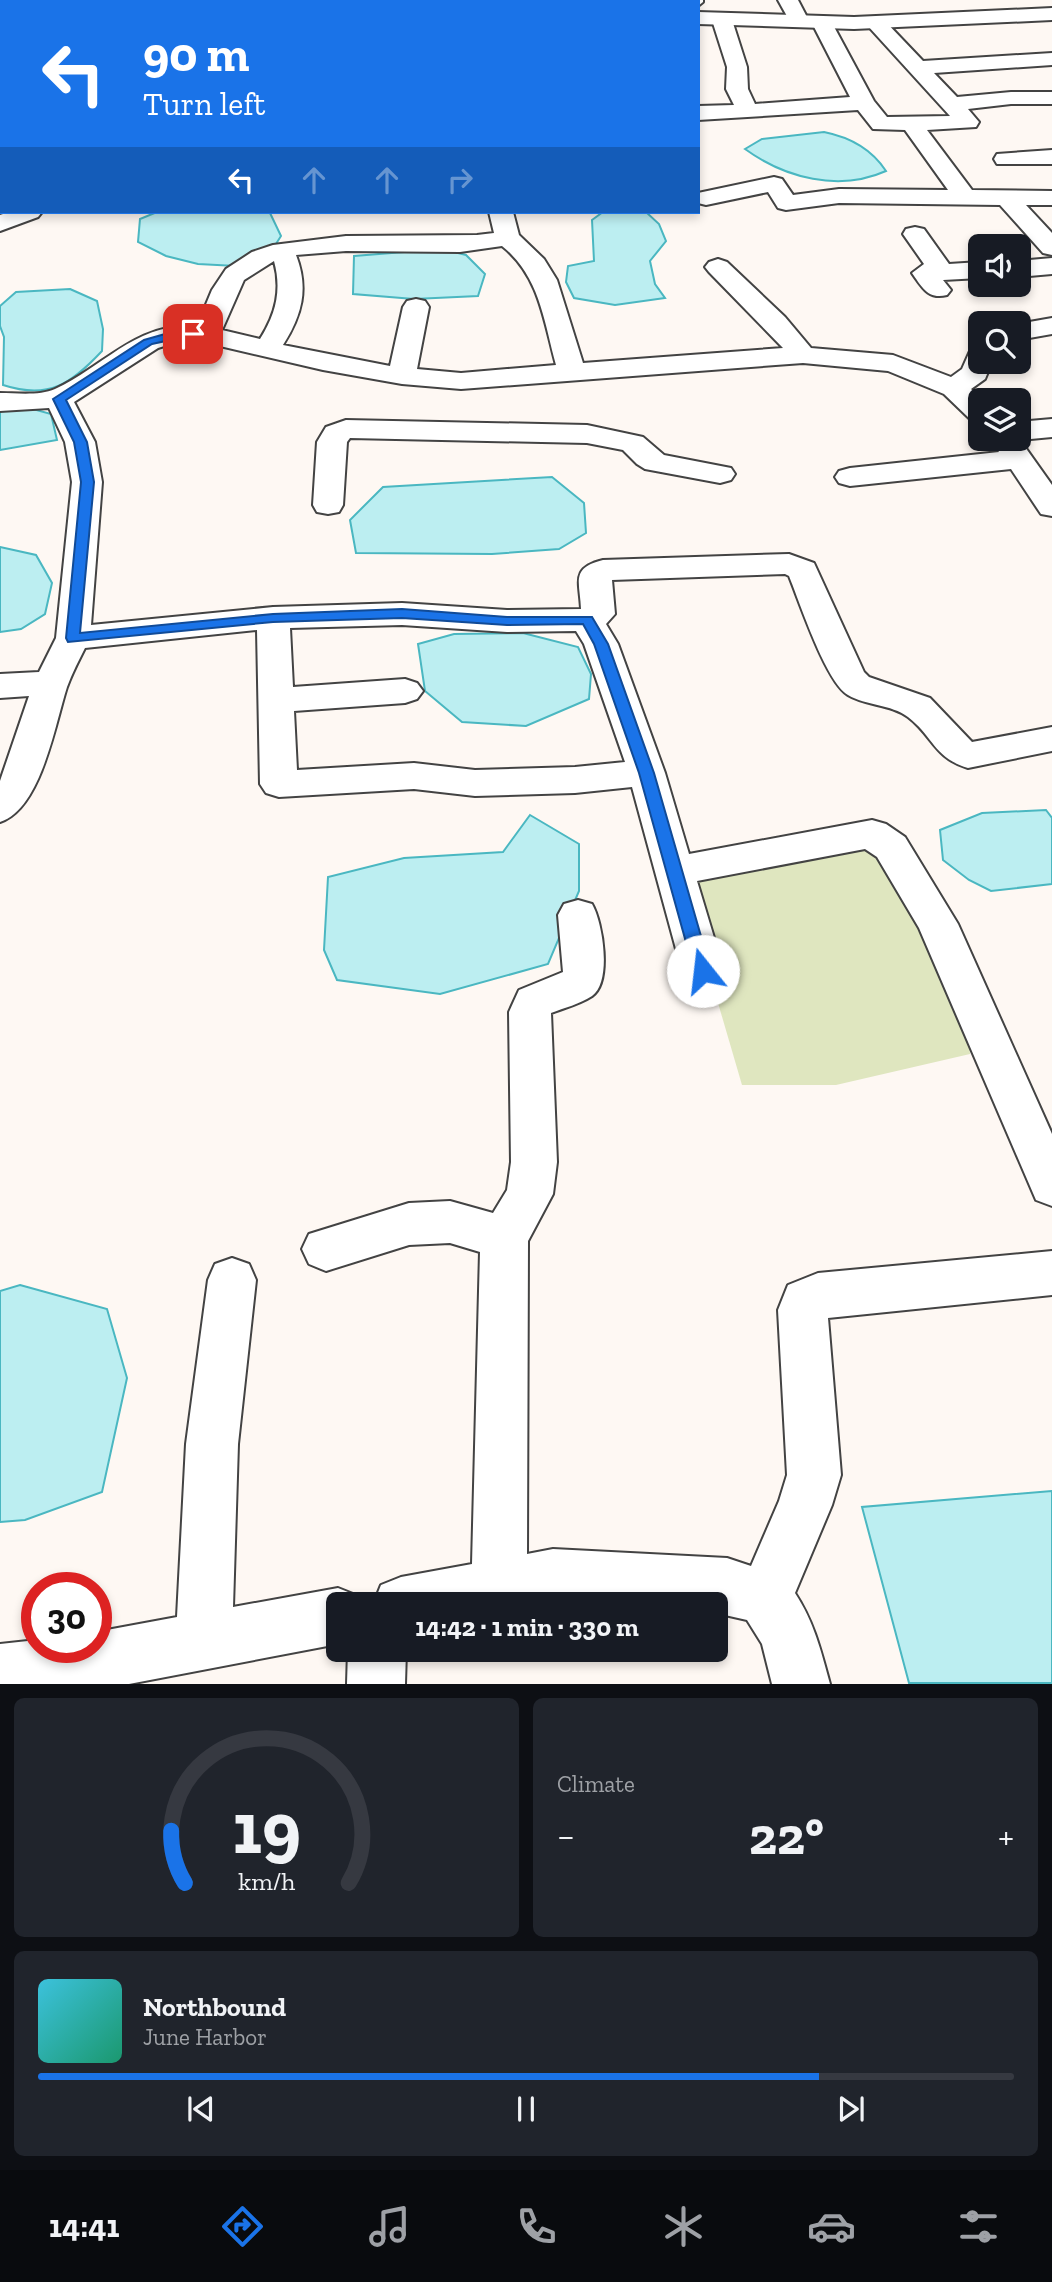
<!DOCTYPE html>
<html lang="en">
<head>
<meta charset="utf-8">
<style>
  :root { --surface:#171b24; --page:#20242c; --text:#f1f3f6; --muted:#9ea1a6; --line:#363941; --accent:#1a73e8 }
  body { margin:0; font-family:"Zilla Slab",serif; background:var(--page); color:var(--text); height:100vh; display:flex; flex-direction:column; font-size:26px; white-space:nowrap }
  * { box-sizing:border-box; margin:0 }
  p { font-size:23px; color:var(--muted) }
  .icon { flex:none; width:38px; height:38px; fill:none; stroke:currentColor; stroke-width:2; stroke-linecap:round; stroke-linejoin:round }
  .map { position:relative; height:1684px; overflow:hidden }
  .side { display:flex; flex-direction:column; gap:14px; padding:14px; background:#0d0f14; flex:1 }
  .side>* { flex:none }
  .banner { position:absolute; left:0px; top:0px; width:700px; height:214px; box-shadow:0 4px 10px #0003; background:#1a73e8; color:#fff; overflow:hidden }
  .tools { position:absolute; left:968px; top:234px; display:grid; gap:14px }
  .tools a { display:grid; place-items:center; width:63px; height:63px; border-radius:10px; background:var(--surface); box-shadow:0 4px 10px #0003; font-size:35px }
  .speed { position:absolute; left:21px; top:1572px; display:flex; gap:14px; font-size:35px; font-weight:700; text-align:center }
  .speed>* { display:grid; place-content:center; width:91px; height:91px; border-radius:50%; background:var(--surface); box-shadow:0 4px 10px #0003; line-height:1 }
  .speed .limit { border:10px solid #d22; background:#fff; color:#111 }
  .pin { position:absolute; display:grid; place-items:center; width:60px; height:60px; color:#fff; margin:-30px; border-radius:14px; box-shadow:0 4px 10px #0006 }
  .me { position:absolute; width:77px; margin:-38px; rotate:344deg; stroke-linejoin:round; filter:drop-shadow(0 0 5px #0008) }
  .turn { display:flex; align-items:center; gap:24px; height:147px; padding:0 28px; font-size:32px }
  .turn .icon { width:91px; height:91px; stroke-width:2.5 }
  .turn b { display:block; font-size:49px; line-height:60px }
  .lanes { display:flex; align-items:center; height:66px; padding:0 28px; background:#0003; justify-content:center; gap:35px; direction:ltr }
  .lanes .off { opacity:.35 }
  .big { font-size:52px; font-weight:700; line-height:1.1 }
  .side .card { flex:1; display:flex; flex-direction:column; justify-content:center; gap:10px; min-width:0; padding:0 24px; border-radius:10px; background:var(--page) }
  .side .dial { align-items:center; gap:0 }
  .dial svg { height:182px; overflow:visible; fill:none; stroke:var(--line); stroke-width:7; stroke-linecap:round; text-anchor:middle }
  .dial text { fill:var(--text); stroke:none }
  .song { display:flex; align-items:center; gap:21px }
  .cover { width:84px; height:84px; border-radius:10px; background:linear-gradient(135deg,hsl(190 70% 55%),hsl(160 70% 35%)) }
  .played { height:7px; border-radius:4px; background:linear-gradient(90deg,var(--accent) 80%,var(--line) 80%) }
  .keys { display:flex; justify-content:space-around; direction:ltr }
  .heat { display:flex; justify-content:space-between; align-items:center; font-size:38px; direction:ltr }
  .side .tiles { flex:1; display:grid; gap:14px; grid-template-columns:1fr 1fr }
  .card:last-child { grid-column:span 2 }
  .trip { position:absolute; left:326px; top:1592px; width:402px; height:70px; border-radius:10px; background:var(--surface); box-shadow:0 4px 10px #0003; font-weight:700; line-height:70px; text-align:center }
  .dock { display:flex; height:112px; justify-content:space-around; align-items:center; background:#090b0e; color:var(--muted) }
  .dock .icon { width:49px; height:49px }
  .dock .current { color:var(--accent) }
  .dock b { font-size:32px; color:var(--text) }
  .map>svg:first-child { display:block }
  .green { fill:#dfe6bf }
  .water { fill:#bceef1; stroke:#4ab7c1; stroke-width:2 }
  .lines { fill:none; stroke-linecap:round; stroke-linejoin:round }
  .minor-casing { stroke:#434343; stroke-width:4 }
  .tertiary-casing { stroke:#434343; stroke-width:4 }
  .minor { fill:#fff; fill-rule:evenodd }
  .tertiary { fill:#fff; fill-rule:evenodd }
  .route { fill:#1a73e8; stroke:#114b97; stroke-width:2 }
</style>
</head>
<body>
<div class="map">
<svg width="1052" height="1684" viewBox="0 0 1052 1684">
  <rect width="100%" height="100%" fill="#fef8f3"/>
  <polygon class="green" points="900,838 963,973 970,1054 836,1085 742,1085 678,866"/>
  <g class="water">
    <path d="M824,132C849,137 871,148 886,171C839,192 785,178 745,149L762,139Z"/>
    <polygon points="157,212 265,212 270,213 281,236 274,247 236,266 198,264 166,256 138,242 140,219"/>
    <polygon points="603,212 646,212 659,224 666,241 650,261 655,284 665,298 615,305 574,298 566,282 568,266 594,261 592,220"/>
    <polygon points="442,249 466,255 485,274 478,296 414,299 353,294 354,256"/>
    <path d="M70,289L97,301L103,329L102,351C71,384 49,400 3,385L4,337L0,326V306L16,292Z"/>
    <polygon points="22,406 51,414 57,440 0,450 0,407"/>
    <polygon points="552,477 584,503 586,533 559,549 492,554 356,553 350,520 383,487"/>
    <polygon points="0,547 36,555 52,583 45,614 21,629 0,632"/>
    <polygon points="523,633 578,647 591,674 589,699 526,726 462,722 425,691 418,644 454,634"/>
    <polygon points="1046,810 1052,818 1052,884 991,891 969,880 943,860 940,830 982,813"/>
    <polygon points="530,815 579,844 579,891 548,964 440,994 337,980 324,950 328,877 404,858 503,852"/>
    <polygon points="20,1285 107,1309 127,1378 102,1492 25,1520 0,1522 0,1291"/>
    <polygon points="1052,1491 1052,1683 909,1683 862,1507"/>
  </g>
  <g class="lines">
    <g class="minor-casing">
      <g id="minor">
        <polygon points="126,0 146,0 126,2"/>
        <polygon points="546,0 566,0 566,2 547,2"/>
        <rect x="621" y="0" width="20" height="2"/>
        <polygon points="683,0 703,0 703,2 698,6 698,2"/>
        <polygon points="778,0 798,0 810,23 807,27 793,27"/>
        <polygon points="722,14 732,20 747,67 748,89 755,104 850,97 812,23 822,17 832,23 874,101 887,117 950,116 868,26 865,22 868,18 882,18 923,61 1052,53 1052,65 934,73 957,97 1011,92 1052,92 1052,104 1011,104 968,109 979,122 976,127 927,130 972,190 1052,191 1052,205 1026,205 1052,233 1052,255 1043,253 1000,205 839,203 786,210 778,208 768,192 706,205 698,203 698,193 774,177 782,179 793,195 839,189 948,190 905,130 873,129 858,110 698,120 698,106 734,105 726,89 727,67 712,20"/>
        <rect x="0" y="72" width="2" height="12"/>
        <polygon points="1052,150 1052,164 997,164 994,159 997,154"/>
        <path d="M489,212H513L519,235L544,259L557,280L583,363L783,348L709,272L705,267L709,262L718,259L727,262L785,317L811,348L893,355L951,377L962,369L970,351L980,349V362H992L985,379L971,389L984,401H980V422L970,419L944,394L888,371L803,363L461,389L402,384L323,370L207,343L180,341L158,348L74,402L95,442L102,482L91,625L273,607L402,603L507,610L581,609C580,582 570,568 603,560L789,554L814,563L864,672L869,677L930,698L972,742L1052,727V751L968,768C934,758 933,736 908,717C891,704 866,706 848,695C826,682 800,603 789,576L785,574L612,580L615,614L606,624L618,644L665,773L689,854L872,820L886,824L905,837L958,924L1052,1134V1206L1036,1200L919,928L877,857L865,849L697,881L724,971L718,983L703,987L688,983L682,971L632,787L575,793L475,796L414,789L279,797L266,793L260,784L257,630L85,648C79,660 72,673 67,687C55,724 41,809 0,822V781L29,696L0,698V674L39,672L56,638L72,482L65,442L49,408L0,411V393C16,393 40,396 55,389C105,366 136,322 197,326L212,290L226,269L252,252L273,245L346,236L477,235L494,233ZM502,246C540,276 544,322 556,365L461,373L417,369L429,307L425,301L416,299L407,301L403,307L390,366L283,345C302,315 309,289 296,255L346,251L460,252ZM274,261C282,290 276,314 260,339L222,330L244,280ZM402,625L507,632L576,631L584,644L625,762L575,767L475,770L414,763L297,770L294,711L405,703L417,699L423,691L417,683L405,679L293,687L290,628Z"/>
        <path d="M915,227L924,229L949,264L980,262V278L943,280L951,290L947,295C928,300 922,287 912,273L924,264L903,234L906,229Z"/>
        <polygon points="1052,258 1052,274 1018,277 1018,261"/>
        <polygon points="1052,318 1052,334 1018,340 1018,324"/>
        <polygon points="1052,419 1052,437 1020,440 1052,485 1052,516 1041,514 1011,469 850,486 839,483 835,477 839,471 850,468 999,452 991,439 1018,439 1018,422"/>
        <polygon points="346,420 587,425 643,437 664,455 731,468 735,474 731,480 720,483 645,469 637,464 623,450 587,443 350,438 347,442 343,505 339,512 328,514 317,512 313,505 317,442 326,427"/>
        <path d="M578,900L592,904C603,923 612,982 592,996C580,1004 564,1008 551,1013L557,1162L553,1194L528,1241L527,1554L553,1549L727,1558L751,1566L779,1501L787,1475L778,1310L788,1285L818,1273L1052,1251V1295L828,1318L841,1475L832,1505L795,1593C814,1622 821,1651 830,1684H772L762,1644L747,1620L716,1613V1605H373L381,1585L401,1577L472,1564L480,1252L450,1243L409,1245L326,1271L309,1264L302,1249L309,1234L409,1203L450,1201L493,1213L507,1190L511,1162L509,1012L519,990L563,972L558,915L564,904Z"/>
        <polygon points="232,1258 249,1264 256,1280 238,1444 233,1607 338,1588 358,1596 362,1605 338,1605 338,1644 129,1684 0,1684 0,1644 37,1640 37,1647 96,1647 96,1632 177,1617 186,1444 208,1280 215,1264"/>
        <polygon points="348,1650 406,1650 405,1684 347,1684"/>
      </g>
    </g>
    <g class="tertiary-casing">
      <g id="tertiary">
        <polygon points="1052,8 1052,20 854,29 698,24 698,12 854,17"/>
        <polygon points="9,212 42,212 38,217 0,231 0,215"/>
      </g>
    </g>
    <use href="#minor" class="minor"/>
    <use href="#tertiary" class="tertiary"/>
  </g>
  <polygon class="route" points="179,330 198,334 152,344 66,400 87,442 94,482 80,633 273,614 402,609 507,617 592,617 608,644 654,773 711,971 709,976 697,976 694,971 639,773 594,644 583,624 507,625 402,618 273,622 68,642 66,638 81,482 74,442 53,399 144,340"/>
</svg>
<div class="tools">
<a><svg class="icon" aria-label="sound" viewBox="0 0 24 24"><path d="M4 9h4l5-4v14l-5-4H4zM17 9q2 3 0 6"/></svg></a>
<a><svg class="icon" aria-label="search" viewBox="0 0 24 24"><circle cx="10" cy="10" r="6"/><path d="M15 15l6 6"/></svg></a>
<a><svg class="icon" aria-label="layers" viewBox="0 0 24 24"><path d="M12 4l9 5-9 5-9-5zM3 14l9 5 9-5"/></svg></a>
</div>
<div class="speed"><div class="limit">30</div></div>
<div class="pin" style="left:193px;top:334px;background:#d93025"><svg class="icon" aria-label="arrive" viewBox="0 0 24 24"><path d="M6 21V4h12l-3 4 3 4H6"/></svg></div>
<svg class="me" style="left:703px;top:971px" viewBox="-20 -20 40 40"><circle r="19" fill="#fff"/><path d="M0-13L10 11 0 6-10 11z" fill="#1a73e8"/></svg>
<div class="trip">14:42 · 1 min · 330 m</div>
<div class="banner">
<div class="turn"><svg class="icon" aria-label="left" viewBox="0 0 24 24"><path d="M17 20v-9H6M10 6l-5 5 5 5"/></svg><div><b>90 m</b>Turn left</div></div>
<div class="lanes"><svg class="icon" aria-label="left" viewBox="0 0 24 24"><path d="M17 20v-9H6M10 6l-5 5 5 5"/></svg><svg class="icon off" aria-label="ahead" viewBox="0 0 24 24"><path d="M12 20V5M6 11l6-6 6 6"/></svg><svg class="icon off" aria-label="ahead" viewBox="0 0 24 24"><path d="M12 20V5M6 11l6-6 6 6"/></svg><svg class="icon off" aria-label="right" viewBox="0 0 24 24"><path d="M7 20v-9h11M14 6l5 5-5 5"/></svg></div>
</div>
</div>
<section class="side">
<div class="tiles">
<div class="card dial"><svg viewBox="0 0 100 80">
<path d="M14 69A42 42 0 1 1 86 69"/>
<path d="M14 69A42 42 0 0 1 8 46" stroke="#1a73e8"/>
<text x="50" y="56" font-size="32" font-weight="700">19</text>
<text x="50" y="72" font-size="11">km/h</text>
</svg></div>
<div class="card"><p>Climate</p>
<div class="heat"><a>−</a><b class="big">22°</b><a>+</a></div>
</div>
<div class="card">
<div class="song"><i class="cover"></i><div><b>Northbound</b><p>June Harbor</p></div></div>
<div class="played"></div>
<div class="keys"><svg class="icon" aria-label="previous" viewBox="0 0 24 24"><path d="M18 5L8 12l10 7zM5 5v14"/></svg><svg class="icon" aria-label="pause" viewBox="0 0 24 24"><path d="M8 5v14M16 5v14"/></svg><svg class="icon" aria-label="next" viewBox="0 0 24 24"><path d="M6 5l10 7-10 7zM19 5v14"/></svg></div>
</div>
</div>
</section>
<nav class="dock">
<b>14:41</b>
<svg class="icon current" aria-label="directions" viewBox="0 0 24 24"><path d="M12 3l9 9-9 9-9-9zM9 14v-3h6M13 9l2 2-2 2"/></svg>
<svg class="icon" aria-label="music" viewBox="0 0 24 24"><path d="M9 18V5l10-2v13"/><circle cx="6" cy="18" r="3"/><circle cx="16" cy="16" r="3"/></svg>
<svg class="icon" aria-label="phone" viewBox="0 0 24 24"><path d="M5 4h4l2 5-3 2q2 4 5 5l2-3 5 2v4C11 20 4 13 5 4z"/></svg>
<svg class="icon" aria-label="climate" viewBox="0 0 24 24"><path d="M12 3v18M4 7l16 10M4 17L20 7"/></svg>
<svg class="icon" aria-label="car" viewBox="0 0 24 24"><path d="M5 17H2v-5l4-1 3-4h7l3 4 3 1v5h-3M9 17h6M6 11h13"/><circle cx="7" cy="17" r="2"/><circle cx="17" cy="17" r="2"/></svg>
<svg class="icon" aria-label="filters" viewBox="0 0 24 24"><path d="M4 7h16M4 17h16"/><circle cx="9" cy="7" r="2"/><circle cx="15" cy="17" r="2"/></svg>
</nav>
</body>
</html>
